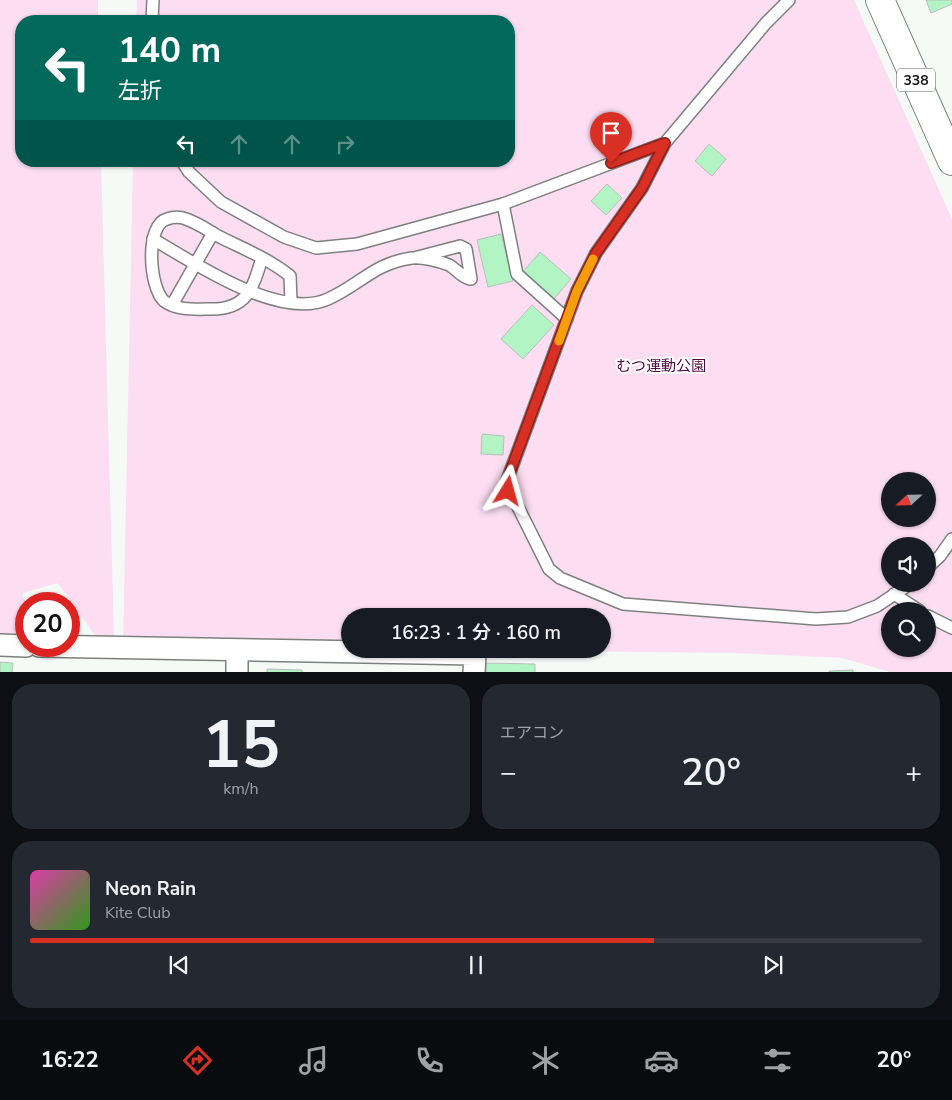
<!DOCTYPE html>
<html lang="ja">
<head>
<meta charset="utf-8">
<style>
  :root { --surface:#171b24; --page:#242831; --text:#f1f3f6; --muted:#9ea1a6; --line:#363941; --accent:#d93025 }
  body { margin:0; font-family:"Nunito Sans","Noto Sans JP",sans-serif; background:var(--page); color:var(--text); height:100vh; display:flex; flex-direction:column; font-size:19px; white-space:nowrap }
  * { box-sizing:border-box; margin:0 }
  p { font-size:16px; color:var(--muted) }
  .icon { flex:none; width:28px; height:28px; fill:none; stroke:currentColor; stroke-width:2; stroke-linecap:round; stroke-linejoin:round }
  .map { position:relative; height:672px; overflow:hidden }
  .drawer { display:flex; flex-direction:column; gap:12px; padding:12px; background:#0d0f14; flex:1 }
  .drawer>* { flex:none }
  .banner { position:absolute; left:15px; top:15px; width:500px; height:152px; border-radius:20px; box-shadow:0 1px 4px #0004; background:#00695c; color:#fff; overflow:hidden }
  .needle { width:32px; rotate:248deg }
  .fabs { position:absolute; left:881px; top:472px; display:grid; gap:10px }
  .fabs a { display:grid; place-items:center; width:55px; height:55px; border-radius:50%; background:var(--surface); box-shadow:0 1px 4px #0004; font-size:25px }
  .speed { position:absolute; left:15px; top:592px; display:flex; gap:10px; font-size:25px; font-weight:700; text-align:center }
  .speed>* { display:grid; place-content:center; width:65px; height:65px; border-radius:50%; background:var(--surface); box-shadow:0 1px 4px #0004; line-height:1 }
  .speed .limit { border:8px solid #d22; background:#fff; color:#111 }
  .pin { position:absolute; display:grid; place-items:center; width:42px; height:42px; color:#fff; margin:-51px -21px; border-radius:50% 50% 50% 0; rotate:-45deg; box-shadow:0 0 5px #0007 }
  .pin .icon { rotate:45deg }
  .me { position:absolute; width:55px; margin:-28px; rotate:8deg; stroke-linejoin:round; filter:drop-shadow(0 0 4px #0008) }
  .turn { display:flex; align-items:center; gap:18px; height:105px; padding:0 20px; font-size:22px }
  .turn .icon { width:65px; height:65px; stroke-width:2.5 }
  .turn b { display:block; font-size:35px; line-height:42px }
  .lanes { display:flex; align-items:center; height:48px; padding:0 20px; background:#0003; justify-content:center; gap:25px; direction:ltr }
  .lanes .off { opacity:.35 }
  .big { font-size:38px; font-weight:600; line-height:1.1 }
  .drawer .tile { flex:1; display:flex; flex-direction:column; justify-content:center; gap:8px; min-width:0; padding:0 18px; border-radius:20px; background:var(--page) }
  .drawer .dial { align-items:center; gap:0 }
  .dial b { font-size:65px; line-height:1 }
  .song { display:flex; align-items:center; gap:15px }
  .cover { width:60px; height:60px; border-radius:8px; background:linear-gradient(135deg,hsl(320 70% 55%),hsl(110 70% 35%)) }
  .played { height:5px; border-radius:2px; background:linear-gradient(90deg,var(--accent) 70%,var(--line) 70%) }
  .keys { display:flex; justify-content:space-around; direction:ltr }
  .heat { display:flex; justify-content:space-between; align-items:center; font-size:28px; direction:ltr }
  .drawer .tiles { flex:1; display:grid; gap:12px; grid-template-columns:1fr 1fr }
  .tile:last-child { grid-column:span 2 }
  .trip { position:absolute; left:341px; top:608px; width:270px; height:50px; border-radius:25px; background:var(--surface); box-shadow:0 1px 4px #0004; font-weight:600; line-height:50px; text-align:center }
  .tabs { display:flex; height:80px; justify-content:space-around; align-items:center; background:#090b0e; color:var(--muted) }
  .tabs .icon { width:35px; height:35px }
  .tabs .on { color:var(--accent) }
  .tabs b { font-size:22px; color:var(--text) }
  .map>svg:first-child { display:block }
  .green { fill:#fcddf2; fill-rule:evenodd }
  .building { fill:#b3f4c5; stroke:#b9beba }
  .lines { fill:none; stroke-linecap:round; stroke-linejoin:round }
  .service-casing { stroke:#7d817e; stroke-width:14 }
  .minor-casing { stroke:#7d817e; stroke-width:24 }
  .trunk-casing { stroke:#7d817e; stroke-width:30 }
  .service { stroke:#fff; stroke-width:11 }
  .minor { stroke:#fff; stroke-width:21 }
  .trunk { stroke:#fff; stroke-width:28 }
  .route-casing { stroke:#8d1f18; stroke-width:12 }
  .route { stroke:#d93025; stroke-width:9 }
  .slow { stroke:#f59e0b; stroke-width:9 }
  .labels { text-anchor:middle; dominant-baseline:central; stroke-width:4; stroke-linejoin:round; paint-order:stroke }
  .shield { fill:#fff; stroke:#5a5b5a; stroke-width:1 }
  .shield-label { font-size:14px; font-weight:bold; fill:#131514 }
  .park-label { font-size:15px; fill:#510944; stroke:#fff }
</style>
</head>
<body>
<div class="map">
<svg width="952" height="673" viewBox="0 0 952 673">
  <rect width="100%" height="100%" fill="#f5faf7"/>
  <g class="green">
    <polygon points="0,0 98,0 98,21 21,21 21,161 101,161 114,638 96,637 58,583 23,593 26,608 26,637 0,636"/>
    <path d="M137,0H854L952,219V672H890L842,658L738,653L356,649H602V616H350V649L123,646L133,161H509V21H136ZM890,481H928V519H890ZM890,546H928V584H890ZM890,611H928V649H890Z"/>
  </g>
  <g class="building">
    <polygon points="926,0 952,0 952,4 931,13"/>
    <polygon points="709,144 726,159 712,176 695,161"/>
    <polygon points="607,184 622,198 606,215 591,201"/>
    <polygon points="501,234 513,281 488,287 477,240"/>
    <polygon points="540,252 571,279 554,299 523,272"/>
    <polygon points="532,305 554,325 523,359 501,339"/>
    <polygon points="482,434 504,436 503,455 481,454"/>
    <polygon points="56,595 58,604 32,604 32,602"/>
    <polygon points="0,662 13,663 12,673 0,673"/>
    <polygon points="486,663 535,664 535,673 486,673"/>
    <polygon points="267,669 302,670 302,673 267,673"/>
    <polygon points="853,670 853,673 829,673 829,671"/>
  </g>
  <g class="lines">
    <g class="service-casing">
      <g id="service">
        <polyline points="152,21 153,0"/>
        <polyline points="665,143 642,188 596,253 577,291 506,483 549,569 560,578 623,604 816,619 848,617 877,606 910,584"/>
        <polyline points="182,161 189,172 221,202 284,237 316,248 357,244 503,204 665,143 766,23 789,0"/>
        <polyline points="503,204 517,274 567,319"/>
        <path d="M153,239C194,263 280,321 328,299C360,285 374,263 412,258C423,257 439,261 449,265C456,269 464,279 471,279L466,249L460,246L414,258"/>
        <path d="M262,258C253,287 248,309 212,309C197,309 177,311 164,301C149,287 145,225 167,219C173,217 181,217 186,219C198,223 209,231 220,237C244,249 269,259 290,276L291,302"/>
        <polyline points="172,305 213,233"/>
        <polyline points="928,567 940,556 952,539"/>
        <polyline points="894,594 920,611"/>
        <polyline points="928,616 952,628"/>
      </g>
    </g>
    <g class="minor-casing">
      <g id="minor">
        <polyline points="0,645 26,646"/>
        <polyline points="39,646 475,654 474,673"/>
        <polyline points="237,673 237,651"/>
      </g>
    </g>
    <g class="trunk-casing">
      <polyline id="trunk" points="880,0 952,161"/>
    </g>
    <use href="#service" class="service"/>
    <use href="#minor" class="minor"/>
    <use href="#trunk" class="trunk"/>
  </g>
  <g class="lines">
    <g class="route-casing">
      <polyline id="route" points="508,491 506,483 577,291 596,253 642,188 665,143 611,163"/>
    </g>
    <use href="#route" class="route"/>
    <polyline class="slow" points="559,341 577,291 593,259"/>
  </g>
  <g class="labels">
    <rect class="shield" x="897" y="68.5" width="38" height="23" rx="4"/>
    <g class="shield-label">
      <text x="916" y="80">338</text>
    </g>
    <g class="park-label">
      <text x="661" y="366">むつ運動公園</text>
    </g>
  </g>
</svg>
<div class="fabs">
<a><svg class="needle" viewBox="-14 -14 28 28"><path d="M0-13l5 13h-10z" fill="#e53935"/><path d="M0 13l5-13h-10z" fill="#9ea1a6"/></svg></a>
<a><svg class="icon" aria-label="sound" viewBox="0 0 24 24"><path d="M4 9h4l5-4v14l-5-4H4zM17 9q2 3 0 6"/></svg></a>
<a><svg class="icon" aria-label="search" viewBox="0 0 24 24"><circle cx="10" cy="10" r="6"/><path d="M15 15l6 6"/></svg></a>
</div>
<div class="speed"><div class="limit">20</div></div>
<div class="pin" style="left:611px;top:163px;background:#d93025"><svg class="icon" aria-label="arrive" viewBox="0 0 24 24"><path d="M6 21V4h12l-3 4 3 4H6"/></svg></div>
<svg class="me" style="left:508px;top:491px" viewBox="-20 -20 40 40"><path d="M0-17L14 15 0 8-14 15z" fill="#d93025" stroke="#fff" stroke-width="4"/></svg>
<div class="trip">16:23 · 1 分 · 160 m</div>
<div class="banner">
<div class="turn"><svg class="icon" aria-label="left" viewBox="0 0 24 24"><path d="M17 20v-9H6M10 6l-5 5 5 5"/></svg><div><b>140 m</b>左折</div></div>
<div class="lanes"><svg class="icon" aria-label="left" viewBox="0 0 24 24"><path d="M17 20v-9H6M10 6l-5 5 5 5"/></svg><svg class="icon off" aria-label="ahead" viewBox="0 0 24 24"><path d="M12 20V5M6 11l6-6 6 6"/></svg><svg class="icon off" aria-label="ahead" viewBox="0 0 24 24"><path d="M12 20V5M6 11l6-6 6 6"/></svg><svg class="icon off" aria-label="right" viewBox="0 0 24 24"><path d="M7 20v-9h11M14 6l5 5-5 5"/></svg></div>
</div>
</div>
<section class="drawer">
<div class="tiles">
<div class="tile dial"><b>15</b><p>km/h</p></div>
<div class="tile"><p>エアコン</p>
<div class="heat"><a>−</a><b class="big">20°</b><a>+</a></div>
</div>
<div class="tile">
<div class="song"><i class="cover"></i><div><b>Neon Rain</b><p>Kite Club</p></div></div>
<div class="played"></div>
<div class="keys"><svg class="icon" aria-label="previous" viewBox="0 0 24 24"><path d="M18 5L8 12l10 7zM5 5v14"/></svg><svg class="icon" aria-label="pause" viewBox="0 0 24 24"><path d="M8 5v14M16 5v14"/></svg><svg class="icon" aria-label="next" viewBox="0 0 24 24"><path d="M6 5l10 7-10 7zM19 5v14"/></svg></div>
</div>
</div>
</section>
<nav class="tabs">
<b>16:22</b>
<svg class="icon on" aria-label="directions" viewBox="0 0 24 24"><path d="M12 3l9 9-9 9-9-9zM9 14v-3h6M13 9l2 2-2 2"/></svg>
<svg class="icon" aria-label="music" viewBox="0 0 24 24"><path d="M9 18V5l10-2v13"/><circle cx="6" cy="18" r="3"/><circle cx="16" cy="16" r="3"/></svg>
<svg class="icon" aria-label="phone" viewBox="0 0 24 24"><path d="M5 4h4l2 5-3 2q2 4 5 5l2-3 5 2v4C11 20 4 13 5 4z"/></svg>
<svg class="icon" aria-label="climate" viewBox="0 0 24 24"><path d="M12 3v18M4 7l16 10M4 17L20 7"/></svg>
<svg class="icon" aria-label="car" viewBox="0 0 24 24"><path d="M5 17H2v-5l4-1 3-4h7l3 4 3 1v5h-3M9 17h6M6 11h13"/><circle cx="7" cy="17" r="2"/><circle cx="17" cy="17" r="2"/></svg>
<svg class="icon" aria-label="filters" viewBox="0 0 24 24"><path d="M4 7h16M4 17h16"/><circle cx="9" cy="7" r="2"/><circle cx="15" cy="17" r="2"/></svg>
<b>20°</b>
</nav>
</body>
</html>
